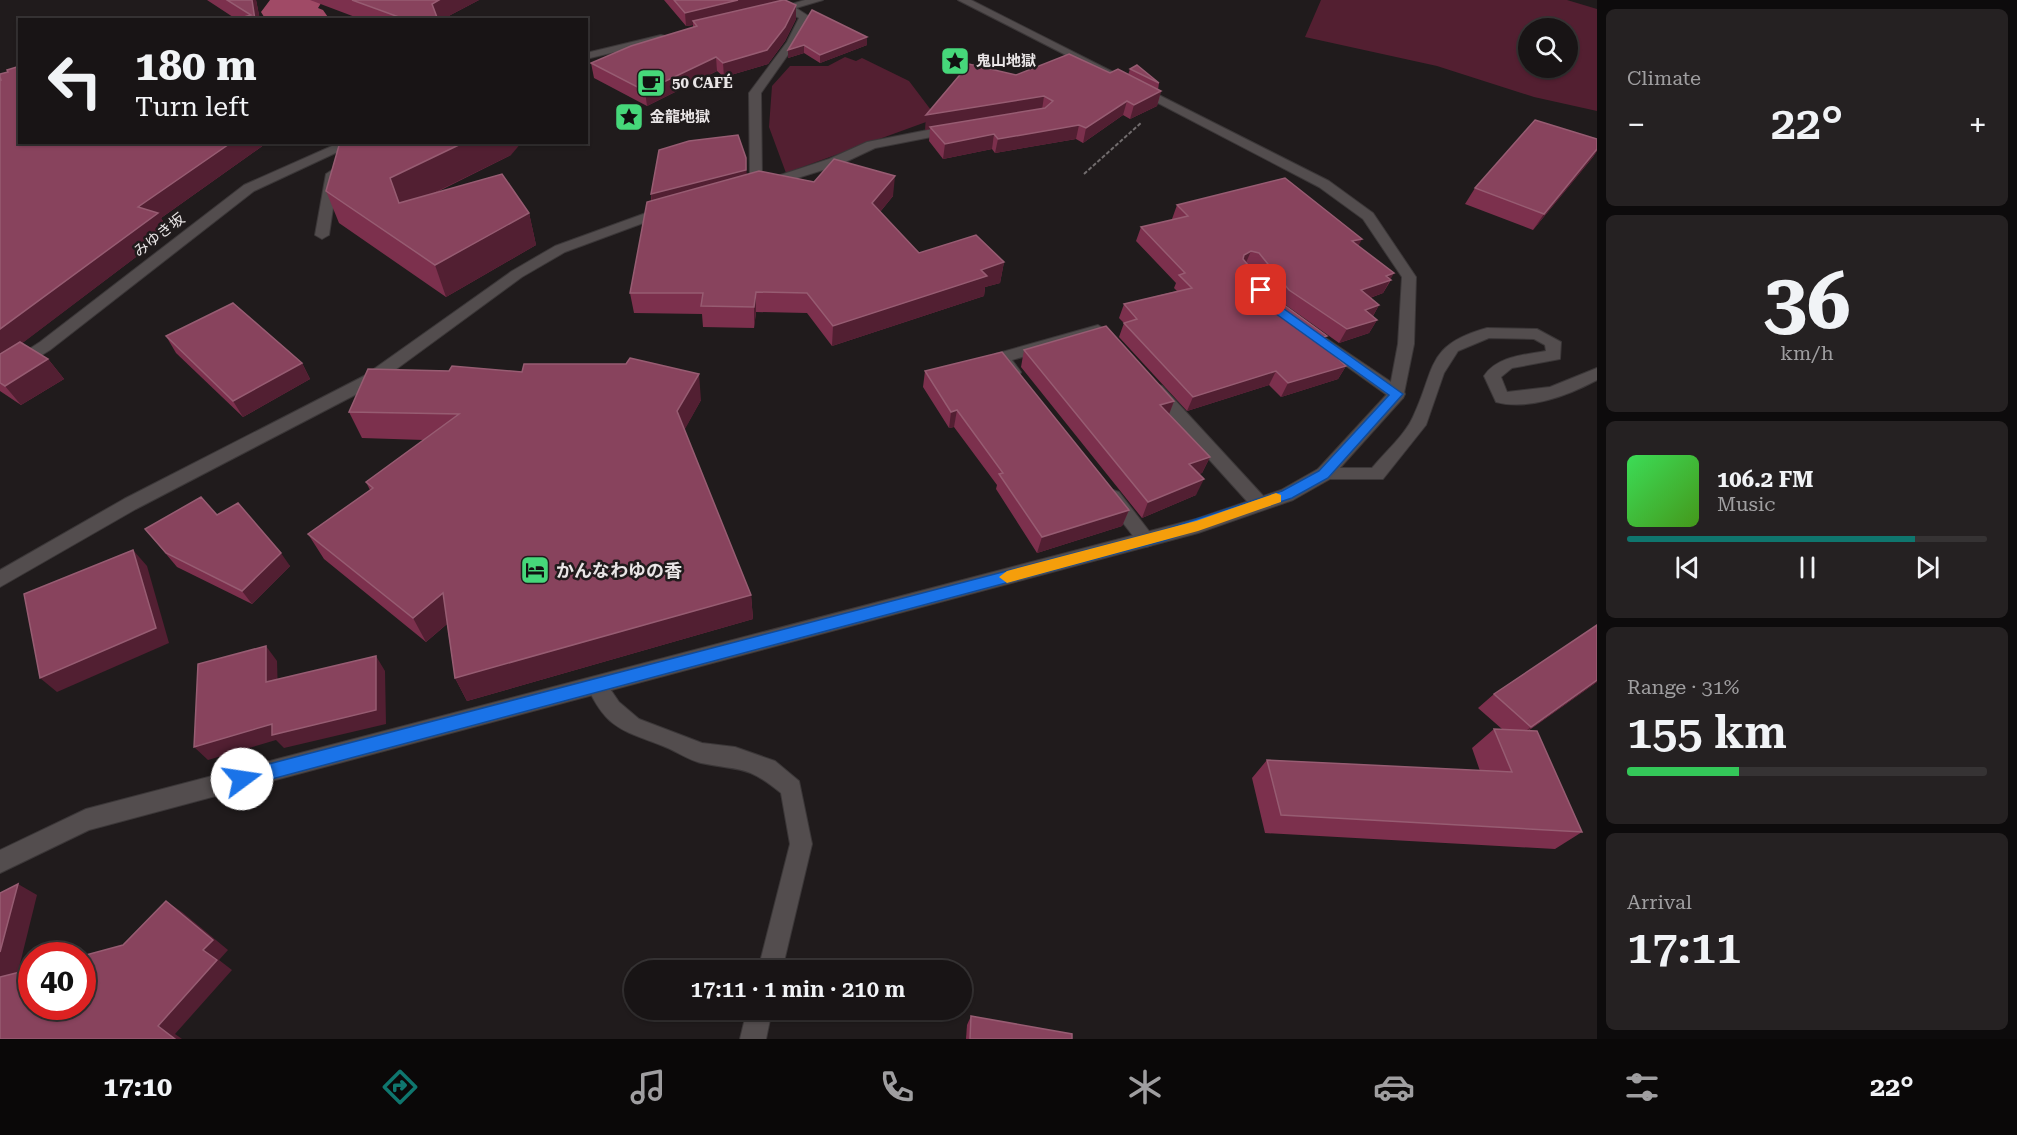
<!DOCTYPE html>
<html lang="en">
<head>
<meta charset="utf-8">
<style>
  :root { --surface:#181415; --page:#252122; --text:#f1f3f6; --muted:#9f9ea0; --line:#363334; --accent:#0f766e }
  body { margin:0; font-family:"Roboto Serif","Noto Sans JP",serif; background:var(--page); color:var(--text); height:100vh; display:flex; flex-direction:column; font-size:22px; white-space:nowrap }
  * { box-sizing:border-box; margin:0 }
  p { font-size:20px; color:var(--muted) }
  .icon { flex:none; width:33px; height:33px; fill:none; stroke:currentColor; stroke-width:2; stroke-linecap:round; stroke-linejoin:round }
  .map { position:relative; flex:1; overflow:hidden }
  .panel { display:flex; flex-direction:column; gap:9px; padding:9px; background:#0d0b0c; width:420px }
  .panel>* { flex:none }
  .hud { position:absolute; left:18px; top:18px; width:570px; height:126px; border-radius:0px; box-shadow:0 2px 4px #0004,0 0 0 2px var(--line); background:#181415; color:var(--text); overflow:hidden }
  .controls { position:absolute; left:1518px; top:18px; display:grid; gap:12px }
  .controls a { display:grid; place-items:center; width:60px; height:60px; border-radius:50%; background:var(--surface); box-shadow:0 2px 4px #0004,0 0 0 2px var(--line); font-size:30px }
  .speed { position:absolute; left:18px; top:942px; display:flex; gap:12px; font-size:30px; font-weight:700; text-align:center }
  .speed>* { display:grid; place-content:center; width:78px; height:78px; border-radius:50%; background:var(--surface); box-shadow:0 2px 4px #0004,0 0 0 2px var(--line); line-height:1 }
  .speed .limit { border:9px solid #d22; background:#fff; color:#111 }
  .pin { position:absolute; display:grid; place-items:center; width:51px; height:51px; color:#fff; margin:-26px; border-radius:12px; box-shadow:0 3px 9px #0006 }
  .me { position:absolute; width:66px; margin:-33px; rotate:76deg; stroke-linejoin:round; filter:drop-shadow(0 0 4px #0008) }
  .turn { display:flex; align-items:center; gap:21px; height:126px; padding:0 18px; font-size:27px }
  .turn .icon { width:78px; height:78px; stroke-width:2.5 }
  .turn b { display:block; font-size:42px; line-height:51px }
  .big { font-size:45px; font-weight:600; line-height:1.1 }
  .panel .tile { flex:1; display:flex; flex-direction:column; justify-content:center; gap:9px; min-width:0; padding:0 21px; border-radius:9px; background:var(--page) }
  .panel .dial { align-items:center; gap:0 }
  .dial b { font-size:78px; line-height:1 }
  .song { display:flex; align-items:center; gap:18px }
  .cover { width:72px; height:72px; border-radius:9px; background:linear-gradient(135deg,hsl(130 70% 55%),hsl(100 70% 35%)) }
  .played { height:6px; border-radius:3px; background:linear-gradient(90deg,var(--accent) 80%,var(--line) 80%) }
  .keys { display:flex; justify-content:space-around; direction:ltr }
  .heat { display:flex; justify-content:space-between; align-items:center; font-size:33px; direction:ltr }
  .charge { height:9px; border-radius:4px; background:linear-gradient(90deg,#34c759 31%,var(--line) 0) }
  .trip { position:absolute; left:624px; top:960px; width:348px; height:60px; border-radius:30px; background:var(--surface); box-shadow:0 2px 4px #0004,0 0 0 2px var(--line); font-weight:600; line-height:60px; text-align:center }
  .menu { display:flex; height:96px; justify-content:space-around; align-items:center; background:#0a0808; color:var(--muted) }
  .menu .icon { width:42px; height:42px }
  .menu .selected { color:var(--accent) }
  .menu b { font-size:27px; color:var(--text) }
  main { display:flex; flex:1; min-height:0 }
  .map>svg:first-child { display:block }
  .green { fill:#531f31; fill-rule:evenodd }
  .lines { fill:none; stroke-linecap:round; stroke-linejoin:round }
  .river { fill:#a04a66; fill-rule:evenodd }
  .street-casing { stroke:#3b3738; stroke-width:2 }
  .secondary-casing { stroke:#3b3738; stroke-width:2 }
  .path { stroke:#716c6d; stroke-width:2; stroke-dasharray:4 2; stroke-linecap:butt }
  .street { fill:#534d4e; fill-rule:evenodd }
  .secondary { fill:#534d4e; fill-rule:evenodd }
  .wall { fill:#7c304d }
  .shaded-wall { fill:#521f32 }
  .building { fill:#88435d; stroke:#975c72; stroke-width:1.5 }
  .route { fill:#1a73e8; stroke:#114b97; stroke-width:1.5 }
  .slow { fill:#f59e0b }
  .labels { text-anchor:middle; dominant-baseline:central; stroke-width:5; stroke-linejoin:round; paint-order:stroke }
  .far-poi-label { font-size:15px; font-weight:bold; fill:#e9e5e6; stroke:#201b1c; text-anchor:start }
  .far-street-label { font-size:15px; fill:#e9e5e6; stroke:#201b1c }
  .poi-label { font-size:18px; font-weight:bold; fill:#e9e5e6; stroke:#201b1c; text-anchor:start }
</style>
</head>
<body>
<main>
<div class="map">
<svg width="1597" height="1039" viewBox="0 0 1597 1039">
  <rect width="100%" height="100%" fill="#201b1c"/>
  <g class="green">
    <path d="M1321,0H1567L1597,9V111L1534,97L1437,66L1305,37ZM1528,28H1568V68H1528Z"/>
    <polygon points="845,57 856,61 862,58 909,81 937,118 786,173 769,127 772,86 790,66 828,66"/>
  </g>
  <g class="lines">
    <polygon class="river" points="270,0 323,0 318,8 323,10 330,20 266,20 261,12"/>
    <g class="street-casing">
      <g id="street">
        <polygon points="805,0 823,0 796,8 810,17 797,42 761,93 762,181 829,159 867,142 953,125 959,129 957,132 875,148 839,165 772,186 762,185 760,190 750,190 749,93 787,42 799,18 785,11 773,14 768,11"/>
        <polygon points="661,35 665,36 665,40 586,59 586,53"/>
        <polygon points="341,142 359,142 254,191 50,350 0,381 0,368 40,342 244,185"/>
        <polygon points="332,170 338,174 329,235 322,239 315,235 326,174"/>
        <polygon points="668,205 673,206 673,212 565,252 522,277 376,384 136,509 0,587 0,570 124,499 364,376 512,271 555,246"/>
        <polygon points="1305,324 1403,390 1405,394 1403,398 1391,398 1300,333 1297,329"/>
        <polygon points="1098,325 1106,330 1103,334 1012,360 1021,372 1019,376 1007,376 993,358 995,354"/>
        <path d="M1487,328L1537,329L1561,342L1560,359L1512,368L1501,377L1507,392L1550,387L1597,368V380C1569,395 1528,411 1496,402L1484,376C1497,356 1524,355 1546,351L1545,345L1534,339L1489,338L1458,351L1444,373L1426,425L1383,479H1318L1315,474L1318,469L1324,468H1372C1385,452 1405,435 1413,417C1436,369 1425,345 1487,328Z"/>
        <polygon points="1156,384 1162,386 1266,499 1269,504 1266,509 1254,509 1150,394 1148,390"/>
        <polygon points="1113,490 1119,492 1152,535 1155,540 1152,545 1146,547 1140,545 1107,502 1104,497 1107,492"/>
        <path d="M597,677L604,680L619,702L639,719L702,743L735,747L775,761L799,781L812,844L782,970H758L790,844L781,793C747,765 741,771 701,763C688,760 676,751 663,746C623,730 607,730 587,686L590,680Z"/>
        <polygon points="747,1010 772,1010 766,1039 740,1039"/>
      </g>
    </g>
    <g class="secondary-casing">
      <g id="secondary">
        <polygon points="958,0 971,0 1115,73 1105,75"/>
        <polygon points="1139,85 1329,181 1373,213 1416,277 1414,344 1403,398 1330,479 1293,500 1198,533 89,830 0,873 0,850 86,809 1196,519 1281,490 1318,469 1389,392 1398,344 1402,277 1363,219 1319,187 1135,91 1135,87"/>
      </g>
    </g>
    <polyline class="path" points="1084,174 1142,122"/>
    <use href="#street" class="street"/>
    <use href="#secondary" class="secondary"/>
  </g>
  <g class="wall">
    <polygon points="207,0 256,0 260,20 233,20 236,19"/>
    <polygon points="310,0 479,0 441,20 363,20"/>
    <polygon points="664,0 785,0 796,5 796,19 785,41 768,64 724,77 717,71 647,106 594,78 591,63 693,27 693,25 686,26"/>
    <polygon points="812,10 867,37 867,45 820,63 804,53 788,58 788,50"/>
    <polygon points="20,66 20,142 268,142 161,218 169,232 22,343 48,359 64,379 21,405 0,391 0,80"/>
    <polygon points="1130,69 1159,83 1158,90 1161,91 1157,106 1130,119 1123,115 1083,143 1076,139 995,153 992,149 943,159 929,141 930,129 925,130 1016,75 1110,73 1128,75"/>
    <polygon points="1597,139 1597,151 1593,157 1533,230 1465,204 1475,188"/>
    <polygon points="290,142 305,142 299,146"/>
    <polygon points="511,155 435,193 529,213 536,245 446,297 339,223 326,191"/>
    <polygon points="747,175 814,182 893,196 880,212 919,253 1004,262 1000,283 985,287 984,296 832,346 807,313 756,312 754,328 703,327 702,314 634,313 630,293 651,201 651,194"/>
    <polygon points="1177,205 1358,246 1391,280 1383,293 1370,298 1379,305 1373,316 1377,320 1369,333 1339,343 1283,303 1253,267 1249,266 1276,299 1346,366 1338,379 1281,397 1269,385 1187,411 1119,337 1124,323 1119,318 1124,304 1177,291 1174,288 1176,283 1136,241 1141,227 1173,220 1172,219"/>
    <polygon points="166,336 302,363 310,379 243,417 176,353"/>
    <polygon points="1024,350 1174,401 1169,414 1210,457 1202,473 1199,474 1196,495 1142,518 1021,367"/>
    <polygon points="925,371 1129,510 1122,526 1037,553 996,489 997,485 954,427 949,428 923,387"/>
    <polygon points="701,400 684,430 751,595 753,619 467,701 455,678 447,624 426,642 324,559 308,534 370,490 366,482 424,440 362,438 349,412"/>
    <polygon points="217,515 290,566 252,604 177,567 145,529"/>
    <polygon points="1597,682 1528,731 1582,832 1555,849 1265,833 1252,778 1267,760 1480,771 1472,748 1494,729 1502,729 1478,708 1494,694"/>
    <polygon points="971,1016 1072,1039 966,1039 967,1025"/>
  </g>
  <g class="shaded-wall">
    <polygon points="252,0 256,0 260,20 255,20"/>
    <polygon points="439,0 479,0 441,20 436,20 432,4"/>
    <polygon points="738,0 783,0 693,21 693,25 686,26 685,13"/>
    <polygon points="796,5 796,19 785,41 768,64 724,77 723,63"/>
    <polygon points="867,37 867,45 820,63 820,55"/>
    <polygon points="804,45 804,53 788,58 788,50"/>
    <polygon points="716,57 717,71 647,106 645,91"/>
    <polygon points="1161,91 1157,106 1130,119 1134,105"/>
    <polygon points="1044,96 1042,110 930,127 930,129 925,130 926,115"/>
    <polygon points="1127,101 1123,115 1083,143 1086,128"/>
    <polygon points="1079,125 1076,139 995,153 998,139"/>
    <polygon points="994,134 992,149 943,159 945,144"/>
    <polygon points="232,142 268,142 161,218 169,232 16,348 0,366 0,329 138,207"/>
    <polygon points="298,142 305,142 299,146"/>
    <polygon points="465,142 522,142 511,155 401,209 390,178"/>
    <polygon points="1597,149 1597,151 1593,157 1533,230 1544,214"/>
    <polygon points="746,158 747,182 652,207 651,194"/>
    <polygon points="895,176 893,196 871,223 872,203"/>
    <polygon points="529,213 536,245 446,297 435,265"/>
    <polygon points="1362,239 1355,253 1352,241"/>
    <polygon points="1251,251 1245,265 1238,269 1244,255"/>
    <polygon points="1004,262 1000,283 985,287 984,296 832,346 833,326 981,270"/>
    <polygon points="1394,273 1383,293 1353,304 1361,290 1386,276"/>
    <polygon points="756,292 756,312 754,328 754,307"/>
    <polygon points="1379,305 1371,319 1365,310"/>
    <polygon points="1377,320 1369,333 1339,343 1347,329"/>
    <polygon points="1327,336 1320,349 1317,339"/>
    <polygon points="48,359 64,379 21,405 5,386"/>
    <polygon points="302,363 310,379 243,417 233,401"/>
    <polygon points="1346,366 1338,379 1281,397 1288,383"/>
    <polygon points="1276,371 1269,385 1187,411 1193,397"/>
    <polygon points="699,374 701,400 680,438 677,411"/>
    <polygon points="1174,401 1168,417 1160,405"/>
    <polygon points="957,410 954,427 949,428 951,412"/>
    <polygon points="1210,457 1202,473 1182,480 1189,464"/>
    <polygon points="1204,479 1196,495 1142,518 1148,502"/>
    <polygon points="1129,510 1122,526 1037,553 1042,537"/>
    <polygon points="133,550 147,566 169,643 57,692 40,678"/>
    <polygon points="281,553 290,566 252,604 242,591"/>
    <polygon points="443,593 455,617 426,642 413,618"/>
    <polygon points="751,595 753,619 467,701 455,678"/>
    <polygon points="266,646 277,661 278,696 266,682"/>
    <polygon points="376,656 385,671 386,724 284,748 276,740 208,760 194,747"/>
    <polygon points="1597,680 1597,682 1514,740 1531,727"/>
    <polygon points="18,884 37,895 14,988 0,981 0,952"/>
    <polygon points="166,901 182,912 228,950 219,960 232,970 175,1034 182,1039 175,1039 158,1026 203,950"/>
  </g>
  <g class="building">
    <polygon points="227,0 252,0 255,20 233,20 251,15"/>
    <polygon points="352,0 439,0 432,4 438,20 407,20"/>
    <polygon points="674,0 738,0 685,13"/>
    <polygon points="783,0 785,0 796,5 785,27 767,50 723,63 716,57 645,91 591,63 631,46 697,26 693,21"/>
    <polygon points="812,10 867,37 820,55 804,45 788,50"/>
    <polygon points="1069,54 1110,73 1118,69 1161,91 1134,105 1127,101 1086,128 1079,125 998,139 994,134 945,144 930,127 1045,108 1053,101 1044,96 926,115 969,64 1016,75"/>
    <polygon points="1137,65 1159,83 1130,69"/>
    <polygon points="20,66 20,142 232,142 138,207 158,213 0,329 0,80 1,80 0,77 0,74 8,72 7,70"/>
    <polygon points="1535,120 1597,139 1597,149 1544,214 1475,188"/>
    <polygon points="738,135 746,158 746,170 651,194 659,150 689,141"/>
    <polygon points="340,142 465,142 390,178 399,203 502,174 529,213 435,265 326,191"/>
    <polygon points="834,159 895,176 872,203 919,253 976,235 1004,262 981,270 987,276 833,326 807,293 756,292 754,307 701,306 703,293 630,293 647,202 759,171 814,182"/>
    <polygon points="1285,178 1362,239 1352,241 1394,273 1386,276 1391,280 1361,290 1379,305 1365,310 1377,320 1347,329 1289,290 1259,253 1251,251 1244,255 1243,259 1276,299 1327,336 1317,339 1346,366 1288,383 1276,371 1193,397 1124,323 1137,319 1124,304 1192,288 1179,275 1185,273 1141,227 1188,216 1177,205"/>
    <polygon points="233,303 302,363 233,401 166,336"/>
    <polygon points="1106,326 1174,401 1160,405 1210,457 1189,464 1204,479 1148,502 1024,350"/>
    <polygon points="20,342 48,359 5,386 0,383 0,354"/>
    <polygon points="1002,352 1129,510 1042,537 999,474 1003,473 957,410 951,412 925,371"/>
    <polygon points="630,358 699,374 677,411 751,595 455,678 443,593 413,618 308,534 373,488 366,482 459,414 349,412 368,369 449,371 452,366 522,372 524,364 626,364"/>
    <polygon points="201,497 217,515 238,503 281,553 242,591 166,553 145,529"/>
    <polygon points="133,550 156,628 40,678 24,594"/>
    <polygon points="1597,625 1597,680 1531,727 1494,694"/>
    <polygon points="266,646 266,682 376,656 376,710 272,735 272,724 194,747 198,664"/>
    <polygon points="1494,729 1537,731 1582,832 1281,815 1267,760 1512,772"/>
    <polygon points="18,884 0,952 0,893"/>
    <polygon points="166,901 213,940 203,950 217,960 158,1026 175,1039 0,1039 0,977 32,969 32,1006 82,1006 82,956 123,945"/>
    <polygon points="971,1016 1072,1034 1072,1039 970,1039"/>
  </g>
  <polygon class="route" points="1257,287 1265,287 1280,306 1403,394 1328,478 1292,498 1163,541 242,787 236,784 233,779 236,773 242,771 1163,530 1282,491 1319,471 1389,395 1272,311 1255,290"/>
  <polygon class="slow" points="1276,493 1281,495 1281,502 1198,531 1007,583 999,577 1007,571 1196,521"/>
  <defs>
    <g id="sight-square" transform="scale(1.5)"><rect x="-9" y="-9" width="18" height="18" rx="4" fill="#46d77a" stroke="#201b1c"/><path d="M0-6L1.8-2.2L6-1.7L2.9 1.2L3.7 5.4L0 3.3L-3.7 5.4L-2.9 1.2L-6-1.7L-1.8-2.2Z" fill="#111"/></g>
    <g id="cafe-square" transform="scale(1.5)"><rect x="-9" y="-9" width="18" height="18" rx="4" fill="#46d77a" stroke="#201b1c"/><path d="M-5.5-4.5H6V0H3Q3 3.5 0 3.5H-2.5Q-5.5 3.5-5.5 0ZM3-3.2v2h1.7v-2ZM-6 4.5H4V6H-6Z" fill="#111"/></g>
    <g id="hotel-square" transform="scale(1.5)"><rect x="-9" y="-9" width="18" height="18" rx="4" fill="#46d77a" stroke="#201b1c"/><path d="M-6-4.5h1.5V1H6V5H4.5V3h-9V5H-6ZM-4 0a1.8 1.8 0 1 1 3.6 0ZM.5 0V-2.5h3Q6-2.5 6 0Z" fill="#111"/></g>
  </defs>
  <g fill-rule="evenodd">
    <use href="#sight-square" x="955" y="61"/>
    <use href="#cafe-square" x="651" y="83"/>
    <use href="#sight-square" x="629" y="117"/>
    <use href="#hotel-square" x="535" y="570"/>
  </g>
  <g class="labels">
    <g class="far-poi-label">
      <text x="976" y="61">鬼山地獄</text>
      <text x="672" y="83">50 CAFÉ</text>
      <text x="650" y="117">金龍地獄</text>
    </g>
    <g class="far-street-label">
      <text transform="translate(159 235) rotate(-38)">みゆき坂</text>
    </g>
    <g class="poi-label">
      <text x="556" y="570">かんなわゆの香</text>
    </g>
  </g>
</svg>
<div class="controls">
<a><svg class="icon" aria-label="search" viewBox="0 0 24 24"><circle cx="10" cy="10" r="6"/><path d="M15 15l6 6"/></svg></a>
</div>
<div class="speed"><div class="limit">40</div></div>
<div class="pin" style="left:1261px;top:290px;background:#d93025"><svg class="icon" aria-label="arrive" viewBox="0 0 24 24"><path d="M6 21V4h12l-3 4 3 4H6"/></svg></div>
<svg class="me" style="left:242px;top:779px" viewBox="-20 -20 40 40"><circle r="19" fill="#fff"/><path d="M0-13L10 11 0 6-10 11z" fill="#1a73e8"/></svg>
<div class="trip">17:11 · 1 min · 210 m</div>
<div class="hud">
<div class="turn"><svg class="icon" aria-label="left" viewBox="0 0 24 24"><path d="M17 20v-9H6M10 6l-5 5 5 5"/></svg><div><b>180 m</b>Turn left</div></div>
</div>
</div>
<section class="panel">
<div class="tile"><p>Climate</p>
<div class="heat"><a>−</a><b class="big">22°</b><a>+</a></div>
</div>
<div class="tile dial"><b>36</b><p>km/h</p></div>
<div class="tile">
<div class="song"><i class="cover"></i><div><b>106.2 FM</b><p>Music</p></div></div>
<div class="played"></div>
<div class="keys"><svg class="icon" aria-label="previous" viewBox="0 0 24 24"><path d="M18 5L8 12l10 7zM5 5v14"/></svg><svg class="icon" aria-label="pause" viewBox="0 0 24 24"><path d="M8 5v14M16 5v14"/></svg><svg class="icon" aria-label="next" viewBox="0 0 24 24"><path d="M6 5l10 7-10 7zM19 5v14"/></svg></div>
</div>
<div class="tile"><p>Range · 31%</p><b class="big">155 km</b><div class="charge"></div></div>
<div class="tile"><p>Arrival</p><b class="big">17:11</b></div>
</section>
</main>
<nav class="menu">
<b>17:10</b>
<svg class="icon selected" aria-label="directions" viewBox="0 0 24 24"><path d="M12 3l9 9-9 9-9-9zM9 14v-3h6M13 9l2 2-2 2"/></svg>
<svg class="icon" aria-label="music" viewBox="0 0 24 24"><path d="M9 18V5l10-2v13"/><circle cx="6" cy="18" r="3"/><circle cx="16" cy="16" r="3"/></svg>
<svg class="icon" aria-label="phone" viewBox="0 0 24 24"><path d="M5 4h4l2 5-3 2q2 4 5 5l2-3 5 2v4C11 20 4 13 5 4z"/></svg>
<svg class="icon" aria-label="climate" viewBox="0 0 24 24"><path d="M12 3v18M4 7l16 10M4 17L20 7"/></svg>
<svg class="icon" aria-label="car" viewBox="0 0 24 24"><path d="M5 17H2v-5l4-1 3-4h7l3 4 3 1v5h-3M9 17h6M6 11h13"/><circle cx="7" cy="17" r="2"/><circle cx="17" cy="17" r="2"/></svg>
<svg class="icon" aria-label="filters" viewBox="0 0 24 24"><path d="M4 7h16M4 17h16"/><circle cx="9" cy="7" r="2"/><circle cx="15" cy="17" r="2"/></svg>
<b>22°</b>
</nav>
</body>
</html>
